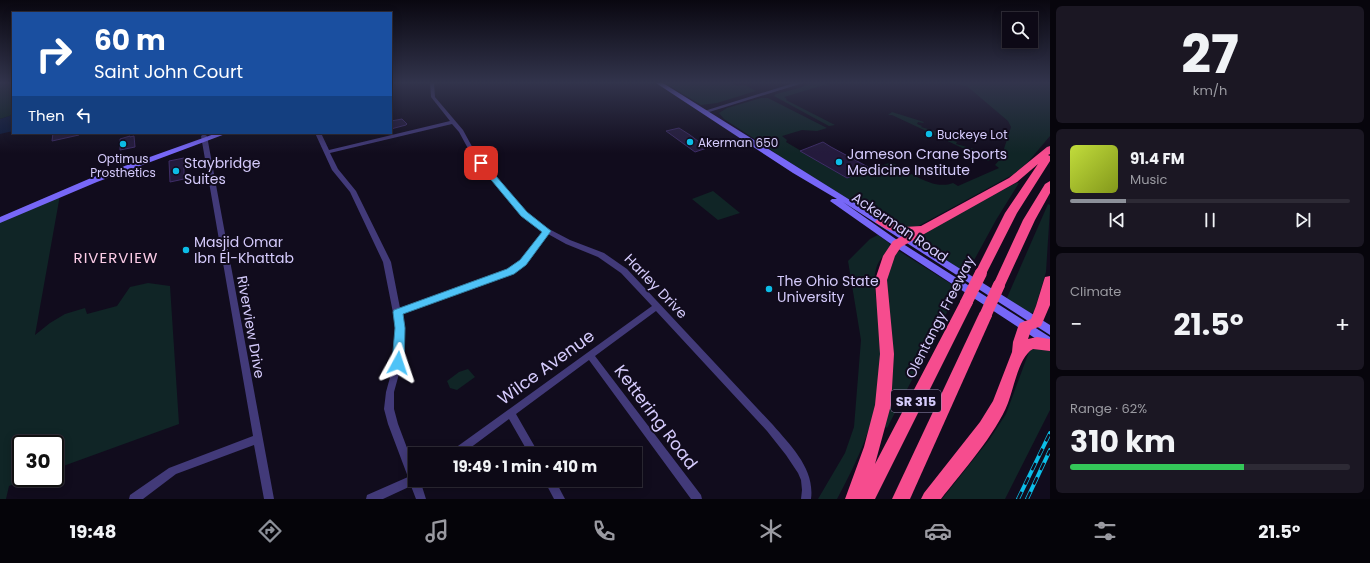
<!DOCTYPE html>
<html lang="en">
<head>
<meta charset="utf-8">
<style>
  :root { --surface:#0d0916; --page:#1b1723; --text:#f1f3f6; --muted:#9a9aa1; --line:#2d2a35; --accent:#8c9099 }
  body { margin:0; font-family:Poppins,sans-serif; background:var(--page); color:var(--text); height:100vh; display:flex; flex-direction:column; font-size:15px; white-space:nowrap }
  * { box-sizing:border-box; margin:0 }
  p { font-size:13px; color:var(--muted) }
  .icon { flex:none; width:22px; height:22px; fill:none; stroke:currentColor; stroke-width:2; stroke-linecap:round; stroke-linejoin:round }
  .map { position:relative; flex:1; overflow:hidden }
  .details { display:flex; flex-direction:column; gap:6px; padding:6px; background:#07050c; width:320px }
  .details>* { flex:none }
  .guide { position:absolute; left:12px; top:12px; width:380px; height:122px; border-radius:0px; box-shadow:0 2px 10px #0003,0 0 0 1px var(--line); background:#1a4fa0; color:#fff; overflow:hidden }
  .controls { position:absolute; left:1002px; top:12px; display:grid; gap:8px }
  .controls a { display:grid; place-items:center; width:36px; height:36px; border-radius:0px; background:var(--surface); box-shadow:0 2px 10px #0003,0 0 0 1px var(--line); font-size:20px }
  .speed { position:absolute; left:12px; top:435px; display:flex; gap:8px; font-size:20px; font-weight:700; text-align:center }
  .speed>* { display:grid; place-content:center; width:52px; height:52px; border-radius:50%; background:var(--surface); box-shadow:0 2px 10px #0003,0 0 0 1px var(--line); line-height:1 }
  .speed .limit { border:2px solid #111; border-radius:6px; background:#fff; color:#111 }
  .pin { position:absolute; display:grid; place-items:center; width:34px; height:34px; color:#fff; margin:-17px; border-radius:8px; box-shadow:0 2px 6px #0006 }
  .me { position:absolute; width:44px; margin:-22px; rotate:5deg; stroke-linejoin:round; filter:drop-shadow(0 0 3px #0008) }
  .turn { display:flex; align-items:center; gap:14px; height:84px; padding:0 16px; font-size:18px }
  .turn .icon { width:52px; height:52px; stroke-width:2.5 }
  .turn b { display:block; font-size:28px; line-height:34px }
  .then { display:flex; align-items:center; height:38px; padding:0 16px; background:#0003; gap:8px; font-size:15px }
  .big { font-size:30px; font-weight:700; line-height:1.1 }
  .details .widget { flex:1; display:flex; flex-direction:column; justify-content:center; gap:6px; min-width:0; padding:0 14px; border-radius:6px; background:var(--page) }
  .details .dial { align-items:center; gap:0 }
  .dial b { font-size:52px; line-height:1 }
  .song { display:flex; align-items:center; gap:12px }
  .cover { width:48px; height:48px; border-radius:6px; background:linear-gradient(135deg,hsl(70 70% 55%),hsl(70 70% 35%)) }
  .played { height:4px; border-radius:2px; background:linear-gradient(90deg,var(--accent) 20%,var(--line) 20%) }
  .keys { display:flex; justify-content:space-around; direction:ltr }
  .heat { display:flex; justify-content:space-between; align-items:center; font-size:22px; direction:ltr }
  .charge { height:6px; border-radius:3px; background:linear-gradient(90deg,#34c759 62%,var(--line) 0) }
  .trip { position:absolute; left:408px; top:447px; width:234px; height:40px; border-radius:0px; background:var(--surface); box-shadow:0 2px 10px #0003,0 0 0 1px var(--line); font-weight:700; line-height:40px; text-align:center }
  .tabs { display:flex; height:64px; justify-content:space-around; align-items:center; background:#050409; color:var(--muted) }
  .tabs .icon { width:28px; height:28px }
  .tabs .selected { color:var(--accent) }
  .tabs b { font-size:18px; color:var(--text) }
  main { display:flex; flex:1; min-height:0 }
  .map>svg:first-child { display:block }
  .green { fill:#102526 }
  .water { fill:#0d1a3b }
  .building { fill:#241a3c; stroke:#3e2d67 }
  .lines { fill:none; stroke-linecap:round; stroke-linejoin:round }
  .minor { fill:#423a79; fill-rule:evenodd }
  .tertiary { fill:#423a79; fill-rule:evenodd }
  .secondary { fill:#7767f7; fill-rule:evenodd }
  .motorway { fill:#f64c8e; fill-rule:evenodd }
  .rail-casing { stroke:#0cbde7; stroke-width:4 }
  .rail { stroke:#110c1d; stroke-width:2.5; stroke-dasharray:8; stroke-linecap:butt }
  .motorway-bridge { stroke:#f64c8e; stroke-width:12 }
  .route { fill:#4fc3f7; stroke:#337fa1 }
  .poi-dot { fill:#0cbde7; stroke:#110c1d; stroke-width:1.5 }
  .labels { text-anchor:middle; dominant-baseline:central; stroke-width:4; stroke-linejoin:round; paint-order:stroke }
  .far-poi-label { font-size:12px; fill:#d5cbfc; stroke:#110c1d; text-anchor:start }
  .shield { fill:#110c1d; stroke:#9a92b9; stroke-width:1 }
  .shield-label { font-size:13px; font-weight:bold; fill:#d5cbfc }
  .poi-label { font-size:14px; fill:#d5cbfc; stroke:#110c1d; text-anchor:start }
  .street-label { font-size:14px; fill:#d5cbfc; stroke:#110c1d }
  .neighbourhood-label { font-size:15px; letter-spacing:1px; fill:#fccde7; stroke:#110c1d }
  .near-street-label { font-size:17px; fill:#d5cbfc; stroke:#110c1d }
</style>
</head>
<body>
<main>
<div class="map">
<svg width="1050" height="499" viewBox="0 0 1050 499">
  <rect width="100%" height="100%" fill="#110c1d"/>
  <g class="green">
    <polygon points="0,83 13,83 13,115 0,119"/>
    <polygon points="665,83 731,83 737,86 745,85 756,91 717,103 701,105"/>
    <polygon points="811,83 823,83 829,86 824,85 784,97 787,99 786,100 835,125 829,126 774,96 776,94 799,88"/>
    <path d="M955,83H1050V136L1028,162L1014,174L911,230L883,221L778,155L767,147L724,119L719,113L727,108L761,98H768L827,128L817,131L802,130L782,136L787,140L786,142L847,178L858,174L861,176L864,174L863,173L891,162C908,171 933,191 953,183L958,186L999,168L995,165L1001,158L1011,127L1008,121L968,87Z"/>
    <polygon points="892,112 924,122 923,123 918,122 917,124 922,126 921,127 959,138 958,140 953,138 951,140 957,142 956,144 992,154 993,152 996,154 993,160 986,161 988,160 892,115 888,115"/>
    <polygon points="1016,183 1019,183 996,220 966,275 913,241 912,239"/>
    <polygon points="713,191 740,213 718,220 692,199"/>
    <polygon points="60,195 35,335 50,323 65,314 85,308 87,314 117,306 130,287 148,283 170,286 179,424 55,469 55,444 21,444 21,478 30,478 9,486 6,499 0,499 0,221"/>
    <polygon points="1048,204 1050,205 1050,209 1046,272 1034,312 1030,313 1006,300"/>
    <path d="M878,235L889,243L890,246C886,254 878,260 876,269C872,282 878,310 880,324C881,340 881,357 880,373C878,418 858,460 837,499H818L845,453L854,427L861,340L848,261L870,239Z"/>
    <polygon points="899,251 959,289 887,428 883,426 887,275 895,255"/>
    <polygon points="1029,347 1050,349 1050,410 1005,499 942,499 989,440 1006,414 1030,349"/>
    <polygon points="468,369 475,377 457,390 450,388 447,381 459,372"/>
  </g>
  <polygon class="water" points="13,115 13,131 0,134 0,119"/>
  <g class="building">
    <polygon points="402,119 407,124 406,125 391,129 391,121"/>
    <polygon points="679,128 690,135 707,148 695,152 666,131"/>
    <polygon points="53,133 78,133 79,135 52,141"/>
    <polygon points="130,136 130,137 134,136 135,147 120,150 120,139"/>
    <polygon points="823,142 831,147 870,168 847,178 800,151"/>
    <polygon points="184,158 184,179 170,182 169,161"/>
  </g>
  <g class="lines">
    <g class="minor">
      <path d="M430,83H434L435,97L463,130L475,152L526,213L549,229L570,240L604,253L627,269L773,425C791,446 815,469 811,499H801L802,490L801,480L798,473L786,455L767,431L656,311L595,356L701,495L702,499H691L589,360L516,414L539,454H529L509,419L462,454H449L451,451L652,306L621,273L598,257L566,244L548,234L526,265L513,273L401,314L404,328L402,363L394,392V409L398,424L415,469V480H420L426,499H416L411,486L383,499H366L367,495L408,477L388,424L384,409L386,392L394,363L396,328L383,262L350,192L332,170L315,133H321L329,150L450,121L431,97ZM452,124L459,132L471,154L522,215L543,231L520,261L507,269L400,308L391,262L356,191L338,169L330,153Z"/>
      <polygon points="204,134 207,136 274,499 264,499 254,445 176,474 143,499 129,499 130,495 169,468 253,436 201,136"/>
      <polygon points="544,480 555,480 565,499 554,499"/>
    </g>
    <polygon class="tertiary" points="794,83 803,83 706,113 701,112"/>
    <g class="secondary">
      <polygon points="656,83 663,83 1050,325 1050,335 843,202 900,242 1050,337 1050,348 894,246 830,201 832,199 837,199 793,173"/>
      <polygon points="217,133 228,133 97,182 0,223 0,217 91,178"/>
    </g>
    <g class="motorway">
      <polygon points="1050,146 1050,154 1048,155 1050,156 1050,161 1017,213 985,276 981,277 977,276 975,273 1005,213 1038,164 1017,182 901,247 895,256 887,280 894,354 891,405 875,464 961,300 966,298 971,300 973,303 875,499 845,499 864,447 875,405 880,354 875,280 883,256 893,241 906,234 886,229 875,222 877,220 885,220 904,227 921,226 1009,178 1047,147"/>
      <polygon points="1050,181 1050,193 1035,220 1005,285 1004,288 999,290 994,288 993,285 1023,220 1045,184"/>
      <path d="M1050,276V305L1041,326L1031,330L1028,339L1037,337L1050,339V351L1033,349C1019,356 1014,388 1008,403C996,434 962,472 941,499H921L924,493L980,422L993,401L1012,352L1013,342L1018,327L1020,323L1031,319L1036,306L1044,280L1045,277Z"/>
      <polygon points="985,311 990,312 992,316 910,499 892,499 978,316 980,312"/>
    </g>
    <g class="rail-casing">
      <g id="rail">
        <polyline points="1018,499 1050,433"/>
        <polyline points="1027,499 1050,450"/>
      </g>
    </g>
    <use href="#rail" class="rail"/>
    <g class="motorway-bridge">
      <polyline points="966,303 981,273"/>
      <polyline points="985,316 999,285"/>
    </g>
  </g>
  <linearGradient id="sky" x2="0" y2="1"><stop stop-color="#090710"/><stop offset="0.54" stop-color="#32344c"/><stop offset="1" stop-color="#32344c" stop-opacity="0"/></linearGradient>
  <rect width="1050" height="153" fill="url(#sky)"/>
  <polygon class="route" points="481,160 483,161 527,212 551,231 526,265 514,274 403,314 405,328 404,363 402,366 398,367 394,366 392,363 395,328 393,312 394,310 507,269 520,260 542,232 521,216 478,164 478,161"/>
  <g class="poi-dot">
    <circle cx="929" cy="134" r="4"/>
    <circle cx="690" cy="142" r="4"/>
    <circle cx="123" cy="144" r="4"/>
    <circle cx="839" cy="162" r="4"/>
    <circle cx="176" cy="171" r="4"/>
    <circle cx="186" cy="250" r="4"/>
    <circle cx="769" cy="289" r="4"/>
  </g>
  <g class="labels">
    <g class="far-poi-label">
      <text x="937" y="134">Buckeye Lot</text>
      <text x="698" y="142">Akerman 650</text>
      <text x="123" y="158" text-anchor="middle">Optimus<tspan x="123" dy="14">Prosthetics</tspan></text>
    </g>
    <rect class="shield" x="891" y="390" width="50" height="22" rx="3"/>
    <g class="shield-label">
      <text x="916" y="401">SR 315</text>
    </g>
    <g class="poi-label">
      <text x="847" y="154">Jameson Crane Sports<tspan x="847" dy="16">Medicine Institute</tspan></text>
      <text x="184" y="163">Staybridge<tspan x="184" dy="16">Suites</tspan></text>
      <text x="194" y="242">Masjid Omar<tspan x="194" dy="16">Ibn El-Khattab</tspan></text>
      <text x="777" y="281">The Ohio State<tspan x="777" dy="16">University</tspan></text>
    </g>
    <g class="street-label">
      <text transform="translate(900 227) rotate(34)">Ackerman Road</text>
      <text transform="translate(656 286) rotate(46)">Harley Drive</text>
      <text transform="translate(940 317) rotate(-63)">Olentangy Freeway</text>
      <text transform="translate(251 327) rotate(80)">Riverview Drive</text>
    </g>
    <g class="neighbourhood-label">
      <text x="116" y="257">RIVERVIEW</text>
    </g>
    <g class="near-street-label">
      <text transform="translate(546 367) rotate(-36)">Wilce Avenue</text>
      <text transform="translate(656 417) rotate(53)">Kettering Road</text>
    </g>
  </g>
</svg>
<div class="controls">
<a><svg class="icon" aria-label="search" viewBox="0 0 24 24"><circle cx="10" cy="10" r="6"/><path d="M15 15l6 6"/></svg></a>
</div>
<div class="speed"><div class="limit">30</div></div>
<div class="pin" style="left:481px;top:163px;background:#d93025"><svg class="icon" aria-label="arrive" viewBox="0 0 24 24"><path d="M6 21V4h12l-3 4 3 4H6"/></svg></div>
<svg class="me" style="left:398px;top:363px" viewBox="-20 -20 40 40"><path d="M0-17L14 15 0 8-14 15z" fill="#4fc3f7" stroke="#fff" stroke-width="4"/></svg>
<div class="trip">19:49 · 1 min · 410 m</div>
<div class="guide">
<div class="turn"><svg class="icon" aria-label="right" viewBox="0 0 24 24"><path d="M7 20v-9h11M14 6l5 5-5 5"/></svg><div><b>60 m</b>Saint John Court</div></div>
<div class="then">Then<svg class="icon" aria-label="left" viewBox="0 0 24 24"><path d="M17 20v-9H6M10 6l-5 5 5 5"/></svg></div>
</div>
</div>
<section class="details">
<div class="widget dial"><b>27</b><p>km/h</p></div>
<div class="widget">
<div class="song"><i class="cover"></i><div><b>91.4 FM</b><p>Music</p></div></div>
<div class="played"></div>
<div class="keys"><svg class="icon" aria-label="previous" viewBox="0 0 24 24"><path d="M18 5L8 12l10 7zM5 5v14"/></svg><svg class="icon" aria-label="pause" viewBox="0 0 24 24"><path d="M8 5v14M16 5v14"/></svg><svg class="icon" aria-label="next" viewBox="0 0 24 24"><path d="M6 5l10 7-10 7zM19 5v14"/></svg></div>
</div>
<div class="widget"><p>Climate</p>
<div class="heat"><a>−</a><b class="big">21.5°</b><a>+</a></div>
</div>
<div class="widget"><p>Range · 62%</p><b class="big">310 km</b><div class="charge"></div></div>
</section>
</main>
<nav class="tabs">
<b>19:48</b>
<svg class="icon selected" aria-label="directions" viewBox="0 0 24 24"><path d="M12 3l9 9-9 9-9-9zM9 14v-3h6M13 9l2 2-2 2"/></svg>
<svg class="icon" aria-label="music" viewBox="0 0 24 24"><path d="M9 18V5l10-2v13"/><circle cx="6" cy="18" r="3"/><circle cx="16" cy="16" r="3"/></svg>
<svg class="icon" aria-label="phone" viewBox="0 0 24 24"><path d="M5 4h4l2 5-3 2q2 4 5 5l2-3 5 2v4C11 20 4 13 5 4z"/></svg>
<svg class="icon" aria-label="climate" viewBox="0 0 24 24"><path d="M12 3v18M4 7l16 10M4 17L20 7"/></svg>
<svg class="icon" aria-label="car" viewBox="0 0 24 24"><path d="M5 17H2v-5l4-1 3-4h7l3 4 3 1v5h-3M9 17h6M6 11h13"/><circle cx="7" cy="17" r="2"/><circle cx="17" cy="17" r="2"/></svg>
<svg class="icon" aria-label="filters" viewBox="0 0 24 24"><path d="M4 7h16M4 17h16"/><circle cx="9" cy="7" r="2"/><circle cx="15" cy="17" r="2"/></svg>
<b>21.5°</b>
</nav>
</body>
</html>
